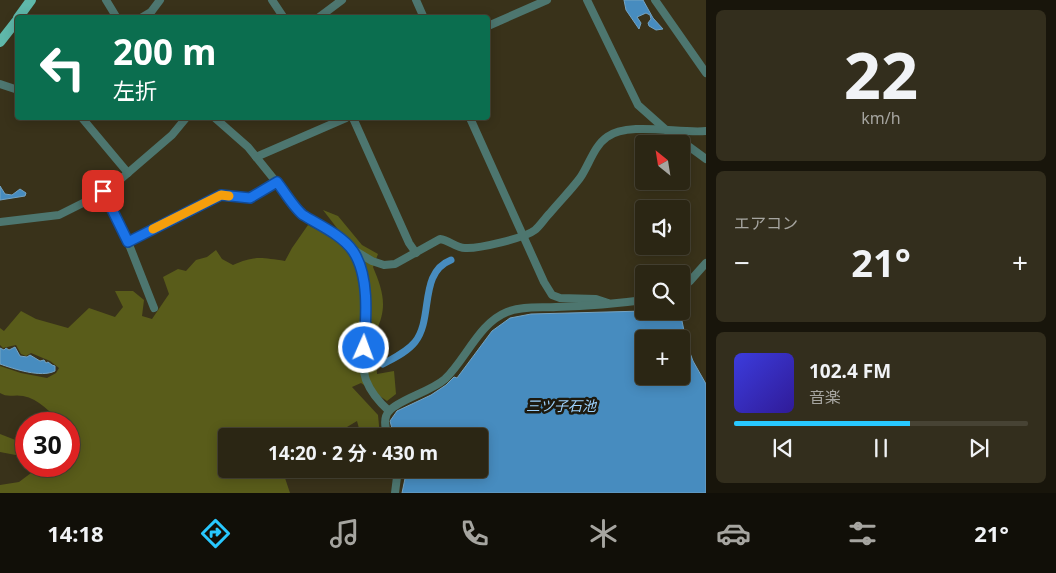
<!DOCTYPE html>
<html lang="ja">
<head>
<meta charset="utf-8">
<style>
  :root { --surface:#2b2614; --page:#332e1d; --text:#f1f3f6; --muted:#a6a5a0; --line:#474334; --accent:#28c8ff }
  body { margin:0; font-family:"Noto Sans","Noto Sans JP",sans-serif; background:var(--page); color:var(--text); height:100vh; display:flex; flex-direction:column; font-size:19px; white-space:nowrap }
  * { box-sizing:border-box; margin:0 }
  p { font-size:16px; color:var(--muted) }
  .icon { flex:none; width:28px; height:28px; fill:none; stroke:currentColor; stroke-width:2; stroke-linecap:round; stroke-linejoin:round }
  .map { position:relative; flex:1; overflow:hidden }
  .side { display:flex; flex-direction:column; gap:10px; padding:10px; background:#18150b; width:350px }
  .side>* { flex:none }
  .banner { position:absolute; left:15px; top:15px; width:475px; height:105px; border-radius:5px; box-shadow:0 2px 12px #0003,0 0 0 1px var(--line); background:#0b6e4f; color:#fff; overflow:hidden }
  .needle { width:32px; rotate:330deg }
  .tools { position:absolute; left:635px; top:135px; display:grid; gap:10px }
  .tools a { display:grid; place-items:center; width:55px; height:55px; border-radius:5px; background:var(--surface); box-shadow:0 2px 12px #0003,0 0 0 1px var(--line); font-size:25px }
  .speed { position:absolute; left:15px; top:412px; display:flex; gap:10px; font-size:25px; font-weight:700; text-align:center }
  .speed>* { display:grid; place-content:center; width:65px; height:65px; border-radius:50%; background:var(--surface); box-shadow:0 2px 12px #0003,0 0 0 1px var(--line); line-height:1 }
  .speed .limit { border:8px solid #d22; background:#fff; color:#111 }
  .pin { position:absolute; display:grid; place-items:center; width:42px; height:42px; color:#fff; margin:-21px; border-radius:10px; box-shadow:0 2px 8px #0006 }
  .me { position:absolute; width:55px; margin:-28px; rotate:2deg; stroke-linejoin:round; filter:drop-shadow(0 0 4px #0008) }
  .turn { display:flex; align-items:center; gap:18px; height:105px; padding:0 15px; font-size:22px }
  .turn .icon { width:65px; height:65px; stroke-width:2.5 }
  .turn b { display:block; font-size:35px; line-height:42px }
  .big { font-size:38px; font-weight:700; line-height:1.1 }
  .side .tile { flex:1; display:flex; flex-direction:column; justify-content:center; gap:8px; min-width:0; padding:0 18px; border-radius:8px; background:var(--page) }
  .side .dial { align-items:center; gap:0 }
  .dial b { font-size:65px; line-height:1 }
  .song { display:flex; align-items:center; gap:15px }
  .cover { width:60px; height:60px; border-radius:8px; background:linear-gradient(135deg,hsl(240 70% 55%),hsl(250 70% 35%)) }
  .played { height:5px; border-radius:2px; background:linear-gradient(90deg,var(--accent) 60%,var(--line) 60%) }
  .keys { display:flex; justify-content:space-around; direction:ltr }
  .heat { display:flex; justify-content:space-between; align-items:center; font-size:28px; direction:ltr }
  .trip { position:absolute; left:218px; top:428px; width:270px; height:50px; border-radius:5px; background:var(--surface); box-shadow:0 2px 12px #0003,0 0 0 1px var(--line); font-weight:700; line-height:50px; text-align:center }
  .dock { display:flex; height:80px; justify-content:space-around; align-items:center; background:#110f08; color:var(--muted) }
  .dock .icon { width:35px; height:35px }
  .dock .current { color:var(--accent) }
  .dock b { font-size:22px; color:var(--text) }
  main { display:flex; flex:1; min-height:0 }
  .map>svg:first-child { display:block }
  .green { fill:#595c1a }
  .water { fill:#478cbf; stroke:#74a3c2; fill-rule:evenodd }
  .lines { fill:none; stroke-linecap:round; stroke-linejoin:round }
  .canal { stroke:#478cbf; stroke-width:7 }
  .minor { stroke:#4d766f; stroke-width:8 }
  .major { stroke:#5fb8aa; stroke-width:10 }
  .route-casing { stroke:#114b97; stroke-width:12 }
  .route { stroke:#1a73e8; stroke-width:9 }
  .slow { stroke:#f59e0b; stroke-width:9 }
  .labels { text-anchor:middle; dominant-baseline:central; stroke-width:5; stroke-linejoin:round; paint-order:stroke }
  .water-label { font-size:14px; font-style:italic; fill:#9dd1fc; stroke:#1d1a0f }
</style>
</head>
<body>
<main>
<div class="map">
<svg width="706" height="493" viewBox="0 0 706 493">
  <rect width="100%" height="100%" fill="#39321a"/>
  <g class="green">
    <path d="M323,210L338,216L362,245L378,254L373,267C383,291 388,307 376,331L383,350L376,358L377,374L394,371L396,394L387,401L361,383L352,387L378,415L380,436H361L357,421L342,430L338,436H226V469H282L290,493H0V485L19,482L31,473L32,466H69V424H62C51,413 39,399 23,396C14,394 8,398 0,393V366L21,373L47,378L56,373L59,368L50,361L31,353L26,356L21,354L16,345L3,348L0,345V328L4,331L21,311L36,319L68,328L89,308L115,317L123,307L115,291H133L144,300L142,316L152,319L169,294L163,277L178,269L186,271L196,260L207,257L216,250L222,259L233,265C255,255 262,258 285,261L292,248L308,225L340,242V232Z"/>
    <polygon points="0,434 18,441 26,442 26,457 0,452"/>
  </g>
  <g class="water">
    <polygon points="624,0 643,0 653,18 663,29 656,30 649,26 648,23 651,19 650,15 646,13 637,17 641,23 639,29 626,10"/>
    <polygon points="0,186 5,194 12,195 20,189 26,193 25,196 0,200"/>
    <path d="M644,311H675L682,321L687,345L693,361L706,384V493H402L407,469H479V436H394L390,421L397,411L431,395L446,385L454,377L457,378L492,331L510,318L531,314ZM644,339H681V376H644Z"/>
    <path d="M15,347L20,356L27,357L30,355L40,361L44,360L46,363L48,362L52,365L55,366V371C41,378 14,369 0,364V348L4,350L6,348L9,350Z"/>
  </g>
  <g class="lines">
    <path class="canal" d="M383,364C394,358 407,352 415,342C434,318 418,273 451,260"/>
    <g class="minor">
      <polyline points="106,0 117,18"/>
      <polyline points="272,0 284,18"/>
      <polyline points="416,0 424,18"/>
      <polyline points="587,0 638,105 665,129 706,159"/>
      <polyline points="655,0 706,73"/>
      <polyline points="141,18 151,12 160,0"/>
      <polyline points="318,18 342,0"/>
      <polyline points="488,26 547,0"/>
      <polyline points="0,84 18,90"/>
      <polyline points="82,118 128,173"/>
      <path d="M215,118L248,147L302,214L326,228L352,249L372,261L384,265L395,264L440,239C449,240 456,248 465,248C478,249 525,238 535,230C540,226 545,218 550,213C560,201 571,190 580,178C589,165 594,146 607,137C628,121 681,134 706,131"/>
      <polyline points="353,118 409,243 416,253"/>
      <polyline points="470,118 544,282 552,295 560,298 596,299 608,303"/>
      <polyline points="256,157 346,118"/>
      <polyline points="103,191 128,242 154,308"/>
      <polyline points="0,222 59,215 91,199 122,178 172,135 186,118"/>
      <polyline points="128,242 221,195 250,198 277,182"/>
      <path d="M352,251C368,279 366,314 365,345C364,357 362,369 366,380C371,393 379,402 389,411"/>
      <polyline points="681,289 690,281 706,263"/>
      <path d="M388,436C385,428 383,418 389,411C400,399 430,392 445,379C466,359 479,323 507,312C522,306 540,308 556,307C585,306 614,304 644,300"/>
      <polyline points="395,493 398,469"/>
    </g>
    <g class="major">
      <polyline points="18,18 31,0"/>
      <polyline points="0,42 18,19"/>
    </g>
  </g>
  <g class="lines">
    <g class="route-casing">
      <path id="route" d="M103,191L128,242L221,195L250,198L277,182C284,191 294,208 303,215C319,225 342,235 353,251C370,276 366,319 364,348"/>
    </g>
    <use href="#route" class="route"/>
    <polyline class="slow" points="153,229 221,195 229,196"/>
  </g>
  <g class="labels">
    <g class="water-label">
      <text x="561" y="405">三ツ子石池</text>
    </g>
  </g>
</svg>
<div class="tools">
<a><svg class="needle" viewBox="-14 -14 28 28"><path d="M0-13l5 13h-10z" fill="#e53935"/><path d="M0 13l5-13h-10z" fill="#a6a5a0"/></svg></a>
<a><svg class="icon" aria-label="sound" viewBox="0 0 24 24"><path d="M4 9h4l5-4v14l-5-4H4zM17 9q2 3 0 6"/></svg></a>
<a><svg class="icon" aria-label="search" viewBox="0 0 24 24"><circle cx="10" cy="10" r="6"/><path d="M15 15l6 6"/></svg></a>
<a>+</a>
</div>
<div class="speed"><div class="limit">30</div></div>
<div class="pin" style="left:103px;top:191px;background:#d93025"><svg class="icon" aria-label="arrive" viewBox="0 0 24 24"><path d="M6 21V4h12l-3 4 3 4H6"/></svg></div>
<svg class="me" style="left:364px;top:348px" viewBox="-20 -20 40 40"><circle r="17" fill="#1a73e8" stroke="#fff" stroke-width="3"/><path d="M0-11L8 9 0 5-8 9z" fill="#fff"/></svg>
<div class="trip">14:20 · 2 分 · 430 m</div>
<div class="banner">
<div class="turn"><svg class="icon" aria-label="left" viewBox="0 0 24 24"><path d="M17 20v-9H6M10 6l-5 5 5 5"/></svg><div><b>200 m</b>左折</div></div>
</div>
</div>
<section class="side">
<div class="tile dial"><b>22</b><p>km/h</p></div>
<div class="tile"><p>エアコン</p>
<div class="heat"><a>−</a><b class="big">21°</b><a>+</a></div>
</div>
<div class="tile">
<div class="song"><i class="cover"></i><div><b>102.4 FM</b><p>音楽</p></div></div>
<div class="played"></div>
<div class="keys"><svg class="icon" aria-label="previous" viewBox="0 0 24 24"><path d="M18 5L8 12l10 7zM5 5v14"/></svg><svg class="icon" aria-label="pause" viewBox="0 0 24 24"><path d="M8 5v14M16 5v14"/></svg><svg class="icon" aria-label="next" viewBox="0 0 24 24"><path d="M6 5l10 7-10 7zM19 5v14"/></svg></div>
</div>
</section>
</main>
<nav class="dock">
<b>14:18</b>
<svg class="icon current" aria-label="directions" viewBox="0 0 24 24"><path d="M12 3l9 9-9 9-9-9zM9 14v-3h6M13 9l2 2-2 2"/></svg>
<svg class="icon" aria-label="music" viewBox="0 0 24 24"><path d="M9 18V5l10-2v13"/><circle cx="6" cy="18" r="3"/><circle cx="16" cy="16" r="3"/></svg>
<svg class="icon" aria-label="phone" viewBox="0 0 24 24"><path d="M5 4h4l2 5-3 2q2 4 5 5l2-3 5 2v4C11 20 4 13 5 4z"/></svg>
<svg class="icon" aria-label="climate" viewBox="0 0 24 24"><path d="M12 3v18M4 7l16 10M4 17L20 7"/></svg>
<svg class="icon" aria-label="car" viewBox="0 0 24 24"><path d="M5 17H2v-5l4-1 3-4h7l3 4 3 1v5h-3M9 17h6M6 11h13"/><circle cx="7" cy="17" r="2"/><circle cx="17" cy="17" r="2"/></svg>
<svg class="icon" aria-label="filters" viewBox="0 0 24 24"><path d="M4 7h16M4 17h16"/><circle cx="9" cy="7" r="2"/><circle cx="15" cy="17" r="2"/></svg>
<b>21°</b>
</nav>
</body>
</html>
